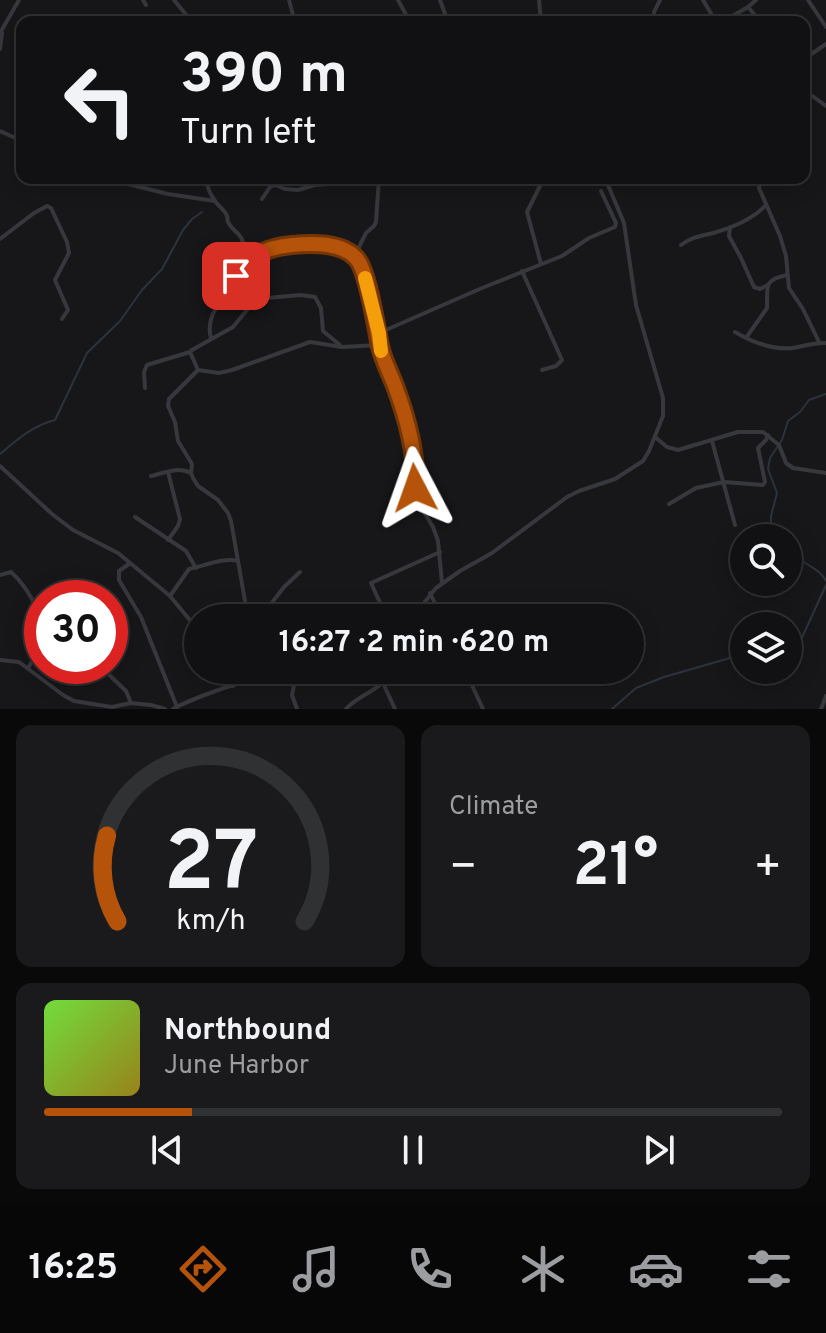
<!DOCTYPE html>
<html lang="en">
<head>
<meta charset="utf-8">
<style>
  :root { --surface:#111113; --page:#1a1a1c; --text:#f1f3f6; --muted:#9c9da0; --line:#303133; --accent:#b45309 }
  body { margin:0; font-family:Overpass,sans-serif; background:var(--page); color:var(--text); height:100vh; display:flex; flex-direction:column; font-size:30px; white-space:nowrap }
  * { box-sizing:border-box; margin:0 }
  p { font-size:26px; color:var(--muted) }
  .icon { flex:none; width:44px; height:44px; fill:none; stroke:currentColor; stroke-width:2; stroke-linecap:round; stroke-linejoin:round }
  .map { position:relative; height:709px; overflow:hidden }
  .panel { display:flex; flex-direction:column; gap:16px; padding:16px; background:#09090a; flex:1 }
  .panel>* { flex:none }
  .banner { position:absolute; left:16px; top:16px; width:794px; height:168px; border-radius:16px; box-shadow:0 4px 20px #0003,0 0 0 2px var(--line); background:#111113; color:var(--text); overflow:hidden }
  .fabs { position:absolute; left:730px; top:524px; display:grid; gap:16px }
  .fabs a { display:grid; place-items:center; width:72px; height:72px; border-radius:50%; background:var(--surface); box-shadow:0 4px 20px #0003,0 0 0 2px var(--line); font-size:40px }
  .speed { position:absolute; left:24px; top:580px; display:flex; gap:16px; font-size:40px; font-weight:700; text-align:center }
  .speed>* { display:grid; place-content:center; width:104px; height:104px; border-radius:50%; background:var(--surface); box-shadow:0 4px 20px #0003,0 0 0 2px var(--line); line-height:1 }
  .speed .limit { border:12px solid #d22; background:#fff; color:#111 }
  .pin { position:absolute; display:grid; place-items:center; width:68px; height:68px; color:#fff; margin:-34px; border-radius:16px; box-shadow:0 4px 12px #0006 }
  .me { position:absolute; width:88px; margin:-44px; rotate:356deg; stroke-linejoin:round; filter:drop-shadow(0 0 6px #0008) }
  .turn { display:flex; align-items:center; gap:28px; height:168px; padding:0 32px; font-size:36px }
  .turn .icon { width:104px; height:104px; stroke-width:2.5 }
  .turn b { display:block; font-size:56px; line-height:68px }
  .big { font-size:60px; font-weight:700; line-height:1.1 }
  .panel .widget { flex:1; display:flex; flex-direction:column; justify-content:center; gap:12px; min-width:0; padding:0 28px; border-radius:16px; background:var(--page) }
  .panel .dial { align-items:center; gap:0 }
  .dial svg { height:208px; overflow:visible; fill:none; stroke:var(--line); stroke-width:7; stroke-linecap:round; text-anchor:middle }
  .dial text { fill:var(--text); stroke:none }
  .song { display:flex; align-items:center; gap:24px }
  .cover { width:96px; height:96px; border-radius:12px; background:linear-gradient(135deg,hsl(100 70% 55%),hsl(50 70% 35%)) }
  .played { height:8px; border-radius:4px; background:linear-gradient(90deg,var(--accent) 20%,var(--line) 20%) }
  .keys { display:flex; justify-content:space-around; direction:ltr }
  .heat { display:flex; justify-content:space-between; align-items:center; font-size:44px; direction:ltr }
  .panel .tiles { flex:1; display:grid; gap:16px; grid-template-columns:1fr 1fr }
  .widget:last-child { grid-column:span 2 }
  .trip { position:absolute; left:184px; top:604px; width:460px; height:80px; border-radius:40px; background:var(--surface); box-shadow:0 4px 20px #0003,0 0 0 2px var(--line); font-weight:700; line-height:80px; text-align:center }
  .menu { display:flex; height:128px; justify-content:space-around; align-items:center; background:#070708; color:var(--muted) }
  .menu .icon { width:56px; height:56px }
  .menu .active { color:var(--accent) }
  .menu b { font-size:36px; color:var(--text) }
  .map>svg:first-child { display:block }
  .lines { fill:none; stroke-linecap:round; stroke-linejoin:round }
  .stream { stroke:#2c333d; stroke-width:2 }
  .minor { stroke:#37383e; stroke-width:4 }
  .route-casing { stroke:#753606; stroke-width:20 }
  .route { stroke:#b45309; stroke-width:14 }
  .slow { stroke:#f59e0b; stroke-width:14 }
</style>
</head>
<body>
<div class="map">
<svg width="826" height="709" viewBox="0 0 826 709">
  <rect width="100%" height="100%" fill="#171719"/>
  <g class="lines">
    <g class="stream">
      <path d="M826,394L809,400L800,412L788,421L782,440L770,458L768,469L777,493L771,516V526L789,536C792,542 792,550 796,555C805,566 820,568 826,581"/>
      <path d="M0,454C18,439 32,426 55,420L87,353L120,321L142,290L162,269L183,230L192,219L202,212"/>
      <polyline points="788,646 800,642 826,585"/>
      <polyline points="612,709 636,688 664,677 744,654"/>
    </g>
    <g class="minor">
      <polyline points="143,0 146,5"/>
      <polyline points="174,0 192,22"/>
      <polyline points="289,0 293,15 290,22"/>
      <polyline points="398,0 410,22"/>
      <polyline points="440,0 448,22"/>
      <polyline points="539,0 541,22"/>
      <polyline points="703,0 716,22"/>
      <polyline points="808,0 826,27"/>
      <polyline points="748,7 761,22"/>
      <polyline points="654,22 654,12 660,0"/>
      <polyline points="722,22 748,7 756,0"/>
      <polyline points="0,33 19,0"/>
      <polyline points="0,49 2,33"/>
      <polyline points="804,59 826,44"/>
      <polyline points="804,90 826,106"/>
      <polyline points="0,131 22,141"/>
      <polyline points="104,178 168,194 215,201"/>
      <path d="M205,178C207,186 210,194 215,201C218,206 225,210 227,216C228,218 227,220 228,222C233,233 243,232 244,248C248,283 201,305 211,338"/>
      <polyline points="379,178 376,222 374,226 366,233 359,247 359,261 379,333 380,345 403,408 411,441 416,468 414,495 433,527 438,541 442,583"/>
      <polyline points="760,178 759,188 780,236 786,256 789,288 803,309 819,342"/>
      <polyline points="262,199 270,187 275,185 285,189 298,190 315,185 342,183 360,178"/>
      <polyline points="730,227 729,236 741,258 754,287 760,289 768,285"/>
      <polyline points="0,239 34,213 47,206 51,208 67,242 69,253 55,280 68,310 62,319"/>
      <path d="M681,245C691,237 701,236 713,233C731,228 753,219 766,205"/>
      <polyline points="541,264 527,212 544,178"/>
      <path d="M244,265C250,260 256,254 265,250C291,240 335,239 358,259"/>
      <polyline points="522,271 562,360 556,366 542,370"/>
      <path d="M735,332C752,342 773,350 793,348C804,346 815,342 826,343"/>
      <polyline points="379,333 482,288 562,256 589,238 615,227 616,223 601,191"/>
      <path d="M746,338L767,308C768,288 762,280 787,275"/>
      <polyline points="198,370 190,352 192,350 233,327 256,299 301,295 315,297 321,308 323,331 340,345"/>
      <polyline points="145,388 144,372 147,365 190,352"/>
      <polyline points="655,437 667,447 678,450 738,432 763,432 779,445 786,463 793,468 826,473"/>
      <polyline points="712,441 735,525"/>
      <polyline points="0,466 52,514 73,530 118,553 170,596 198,630"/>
      <polyline points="168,472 180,519 178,526 168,540"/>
      <path d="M151,476C164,473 178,466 191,473"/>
      <polyline points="669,504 696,488 724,482 763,485 765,482 758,448 766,440 768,435"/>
      <polyline points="135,517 186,551 196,568"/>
      <polyline points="129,564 119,571 119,580 141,617 177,707"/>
      <path d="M0,575L11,572C25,584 32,600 42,616"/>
      <polyline points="430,593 442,618"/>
      <path d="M170,596L189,569C204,566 224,557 238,561"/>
      <polyline points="248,618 231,521 228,513 218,500 198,486 193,478 191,473 192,464 178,441 175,422 168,406 169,399 198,370 219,373 232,370 310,342 342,347 380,345"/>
      <polyline points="260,618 284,587 300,572"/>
      <polyline points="387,618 371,583 440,552"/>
      <polyline points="412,618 436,588 460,571 492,553 567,497 579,491 615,479 643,461 649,451 663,416 663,398 636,305 624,223 605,178"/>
      <polyline points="0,660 19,662 63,695 74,701 112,707 131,703 151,705 165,709"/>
      <polyline points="100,666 126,691 131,703"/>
      <polyline points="28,668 42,646"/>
      <polyline points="229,670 233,686"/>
      <polyline points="380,670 389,674 441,675 469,678"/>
      <polyline points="465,670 483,709"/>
      <polyline points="383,683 395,709"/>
      <polyline points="294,685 292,695 297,709"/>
      <path d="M173,709C189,700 239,681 257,680C270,678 283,683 295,684C314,684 333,677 351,670"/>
      <path d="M346,709C359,694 384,690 390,670"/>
      <polyline points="821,709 826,696"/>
    </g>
  </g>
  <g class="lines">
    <g class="route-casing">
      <path id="route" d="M236,276C248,255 269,247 292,245C312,243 341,242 356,258C368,270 376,328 380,346C383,360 390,373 395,386C407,418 417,454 415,488"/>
    </g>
    <use href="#route" class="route"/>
    <polyline class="slow" points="365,278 379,333 381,351"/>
  </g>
</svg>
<div class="fabs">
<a><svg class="icon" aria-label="search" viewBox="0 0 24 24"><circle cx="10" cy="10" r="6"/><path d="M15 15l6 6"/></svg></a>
<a><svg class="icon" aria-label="layers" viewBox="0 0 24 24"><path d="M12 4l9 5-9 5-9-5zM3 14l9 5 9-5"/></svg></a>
</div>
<div class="speed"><div class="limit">30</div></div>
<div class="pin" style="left:236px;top:276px;background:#d93025"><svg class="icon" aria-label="arrive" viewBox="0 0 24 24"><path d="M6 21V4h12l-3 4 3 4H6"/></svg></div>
<svg class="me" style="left:415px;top:488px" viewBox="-20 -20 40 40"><path d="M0-17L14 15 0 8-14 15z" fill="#b45309" stroke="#fff" stroke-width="4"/></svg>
<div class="trip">16:27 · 2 min · 620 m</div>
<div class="banner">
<div class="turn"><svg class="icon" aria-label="left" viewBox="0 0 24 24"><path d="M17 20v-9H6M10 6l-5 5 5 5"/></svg><div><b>390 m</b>Turn left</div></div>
</div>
</div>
<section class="panel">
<div class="tiles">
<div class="widget dial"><svg viewBox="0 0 100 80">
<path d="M14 69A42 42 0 1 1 86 69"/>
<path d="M14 69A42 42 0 0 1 10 36" stroke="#b45309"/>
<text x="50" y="56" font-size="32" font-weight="700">27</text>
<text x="50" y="72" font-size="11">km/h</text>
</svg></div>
<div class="widget"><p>Climate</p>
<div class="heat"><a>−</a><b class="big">21°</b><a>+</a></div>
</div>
<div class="widget">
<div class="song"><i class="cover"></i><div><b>Northbound</b><p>June Harbor</p></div></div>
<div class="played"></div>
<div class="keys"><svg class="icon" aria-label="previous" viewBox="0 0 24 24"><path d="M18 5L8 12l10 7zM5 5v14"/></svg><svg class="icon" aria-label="pause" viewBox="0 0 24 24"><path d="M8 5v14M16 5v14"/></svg><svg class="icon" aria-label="next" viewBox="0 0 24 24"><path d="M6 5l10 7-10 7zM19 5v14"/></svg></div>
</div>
</div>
</section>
<nav class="menu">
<b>16:25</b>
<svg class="icon active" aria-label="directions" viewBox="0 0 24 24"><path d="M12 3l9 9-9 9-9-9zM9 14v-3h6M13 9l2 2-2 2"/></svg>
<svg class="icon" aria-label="music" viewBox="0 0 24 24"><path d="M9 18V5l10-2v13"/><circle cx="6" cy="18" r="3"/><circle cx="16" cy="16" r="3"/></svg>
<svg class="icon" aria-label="phone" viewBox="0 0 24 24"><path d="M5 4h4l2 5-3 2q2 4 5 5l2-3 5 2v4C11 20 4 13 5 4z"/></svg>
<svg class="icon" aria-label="climate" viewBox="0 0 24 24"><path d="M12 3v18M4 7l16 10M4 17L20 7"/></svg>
<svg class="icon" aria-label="car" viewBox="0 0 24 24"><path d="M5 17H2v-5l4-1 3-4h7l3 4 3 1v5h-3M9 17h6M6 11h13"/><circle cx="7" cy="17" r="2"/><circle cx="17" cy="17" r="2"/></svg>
<svg class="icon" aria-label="filters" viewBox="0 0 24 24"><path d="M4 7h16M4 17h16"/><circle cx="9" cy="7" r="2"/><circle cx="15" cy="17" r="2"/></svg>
</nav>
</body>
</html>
